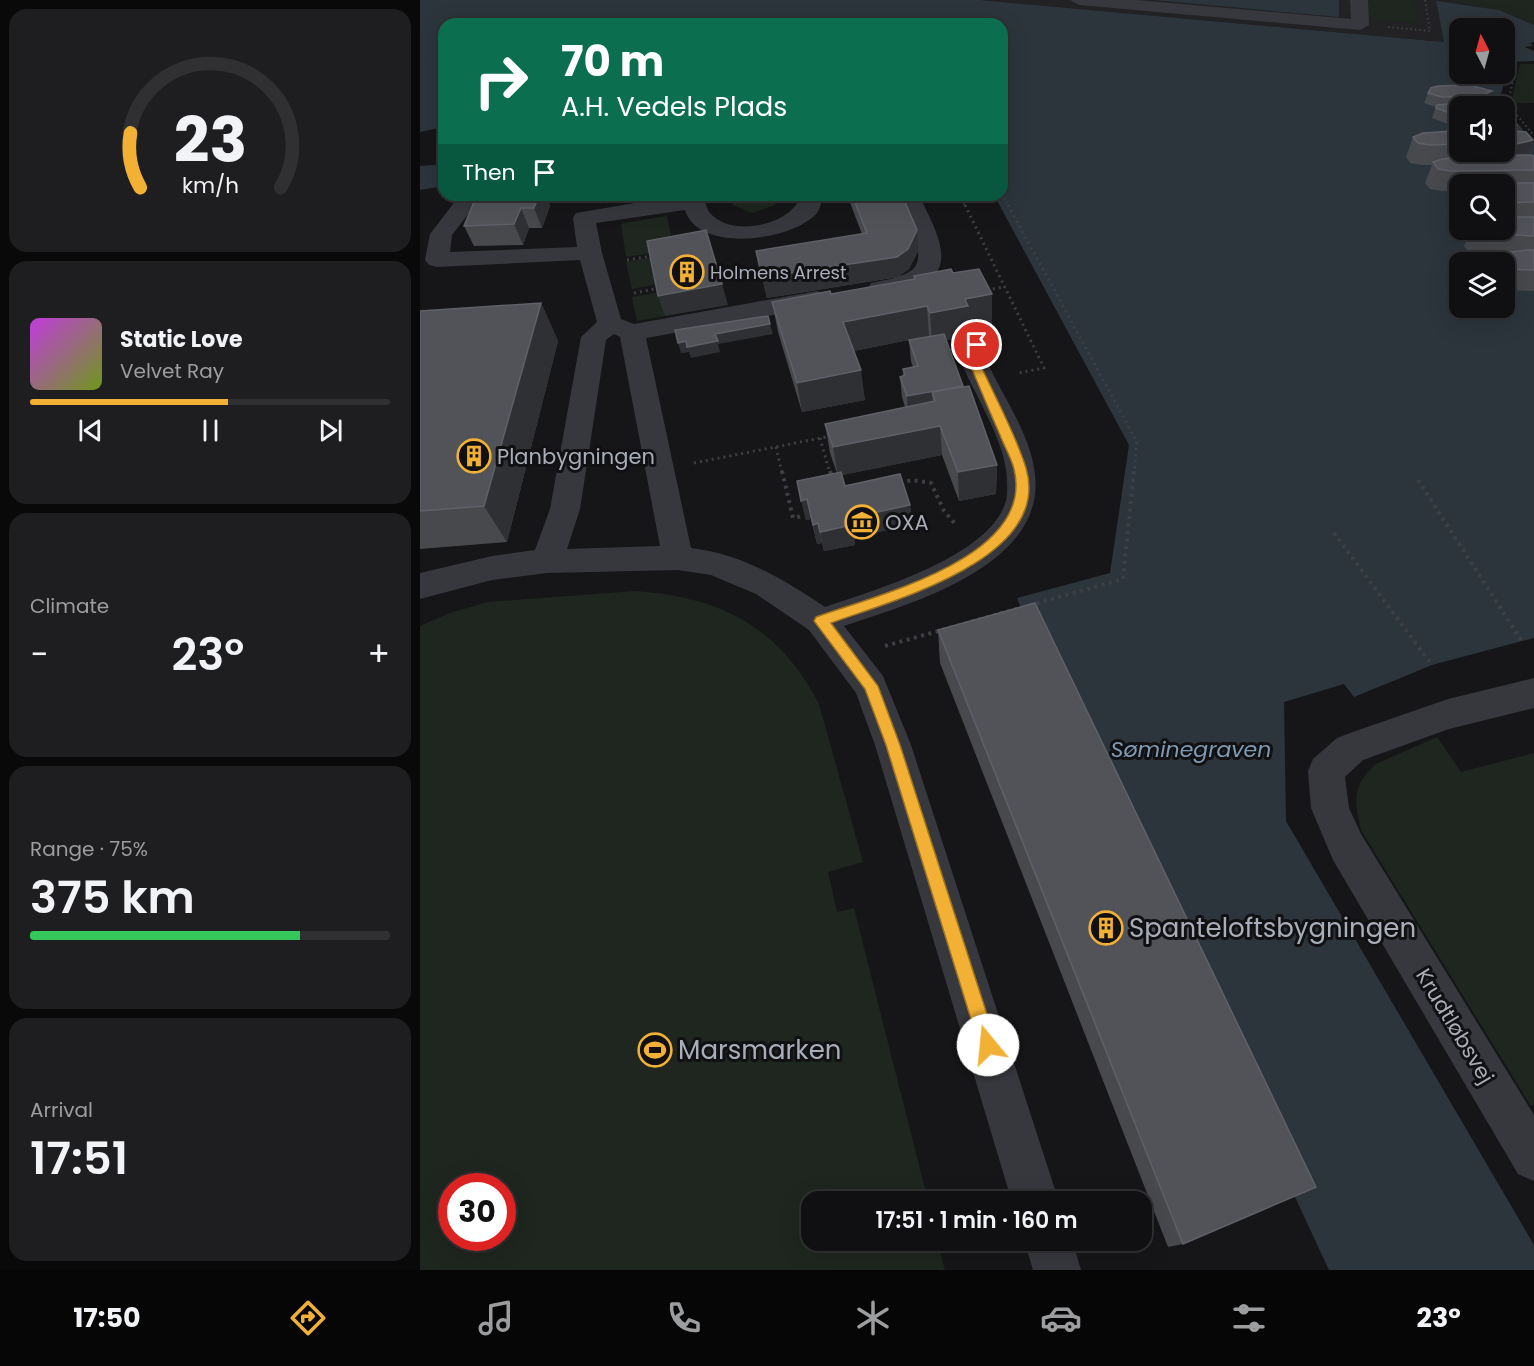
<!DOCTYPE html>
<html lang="en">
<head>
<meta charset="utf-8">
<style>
  :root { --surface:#101012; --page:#1e1e20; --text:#f1f3f6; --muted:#9c9d9f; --line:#303032; --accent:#f2b134 }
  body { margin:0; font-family:Poppins,sans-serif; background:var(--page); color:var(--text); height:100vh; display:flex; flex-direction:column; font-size:22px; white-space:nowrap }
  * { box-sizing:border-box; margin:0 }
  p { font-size:20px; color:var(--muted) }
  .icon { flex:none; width:33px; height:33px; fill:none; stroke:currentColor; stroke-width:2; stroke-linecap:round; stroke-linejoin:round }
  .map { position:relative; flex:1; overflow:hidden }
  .side { display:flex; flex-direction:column; gap:9px; padding:9px; background:#09090a; width:420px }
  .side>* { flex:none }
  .top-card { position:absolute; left:18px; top:18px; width:570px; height:183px; border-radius:18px; box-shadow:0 6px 24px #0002,0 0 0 2px var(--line); background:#0b6e4f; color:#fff; overflow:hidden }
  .needle { width:39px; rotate:354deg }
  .tools { position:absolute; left:1029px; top:18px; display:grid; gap:12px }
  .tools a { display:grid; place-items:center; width:66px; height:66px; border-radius:12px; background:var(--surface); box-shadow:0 6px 24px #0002,0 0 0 2px var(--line); font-size:30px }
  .speed { position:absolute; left:18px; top:1173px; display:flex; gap:12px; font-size:30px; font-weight:700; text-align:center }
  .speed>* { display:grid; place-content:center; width:78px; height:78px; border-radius:50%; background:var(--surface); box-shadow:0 6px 24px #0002,0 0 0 2px var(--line); line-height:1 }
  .speed .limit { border:9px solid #d22; background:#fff; color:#111 }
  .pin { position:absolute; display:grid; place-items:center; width:51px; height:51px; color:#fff; margin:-26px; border:3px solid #fff; border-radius:50%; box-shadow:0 2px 6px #0007 }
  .me { position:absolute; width:66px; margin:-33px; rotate:343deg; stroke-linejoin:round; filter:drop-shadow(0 0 4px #0008) }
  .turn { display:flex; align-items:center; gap:21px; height:126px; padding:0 24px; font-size:27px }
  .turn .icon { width:78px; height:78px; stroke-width:2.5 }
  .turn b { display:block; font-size:42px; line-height:51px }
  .then { display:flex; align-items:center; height:57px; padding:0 24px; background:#0003; gap:12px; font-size:22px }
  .big { font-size:45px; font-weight:600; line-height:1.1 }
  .side .tile { flex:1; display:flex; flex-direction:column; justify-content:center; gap:9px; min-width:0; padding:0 21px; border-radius:18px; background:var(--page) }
  .side .dial { align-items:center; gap:0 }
  .dial svg { height:156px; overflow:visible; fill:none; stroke:var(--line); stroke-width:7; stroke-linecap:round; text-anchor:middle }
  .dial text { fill:var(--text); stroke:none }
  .song { display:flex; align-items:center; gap:18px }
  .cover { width:72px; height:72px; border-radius:9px; background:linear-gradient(135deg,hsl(290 70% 55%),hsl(80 70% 35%)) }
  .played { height:6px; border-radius:3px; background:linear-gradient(90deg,var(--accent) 55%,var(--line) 55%) }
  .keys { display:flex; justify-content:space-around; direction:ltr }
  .heat { display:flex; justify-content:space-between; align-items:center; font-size:33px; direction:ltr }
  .charge { height:9px; border-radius:4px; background:linear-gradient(90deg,#34c759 75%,var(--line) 0) }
  .trip { position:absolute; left:381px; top:1191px; width:351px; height:60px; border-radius:18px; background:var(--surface); box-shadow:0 6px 24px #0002,0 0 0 2px var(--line); font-weight:600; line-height:60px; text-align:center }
  .tab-bar { display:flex; height:96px; justify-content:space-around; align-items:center; background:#060607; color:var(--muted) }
  .tab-bar .icon { width:42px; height:42px }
  .tab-bar .on { color:var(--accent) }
  .tab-bar b { font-size:27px; color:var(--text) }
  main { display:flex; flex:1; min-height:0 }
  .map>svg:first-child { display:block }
  .built { fill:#222225 }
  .green { fill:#1e261f; fill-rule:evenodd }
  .water { fill:#2c353c; fill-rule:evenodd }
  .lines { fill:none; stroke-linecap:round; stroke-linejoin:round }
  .path-far2 { stroke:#3d3f44; stroke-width:2; stroke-dasharray:1.5 3; stroke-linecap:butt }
  .path-far1 { stroke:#3d3f44; stroke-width:3; stroke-dasharray:2 4; stroke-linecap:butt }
  .path { stroke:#3d3f44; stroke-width:4; stroke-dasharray:3 4.5; stroke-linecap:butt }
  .minor { fill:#37383d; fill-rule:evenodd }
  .wall { fill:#47494d }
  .shaded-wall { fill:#2f3033 }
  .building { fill:#525359; stroke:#5f6168; stroke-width:1.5 }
  .route { fill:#f2b134; stroke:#9d7322; stroke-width:1.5 }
  .labels { text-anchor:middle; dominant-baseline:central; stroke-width:6; stroke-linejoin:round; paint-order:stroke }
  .far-poi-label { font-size:18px; fill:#a8adb8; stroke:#111113; text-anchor:start }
  .poi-label { font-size:21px; fill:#a8adb8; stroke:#111113; text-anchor:start }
  .street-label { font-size:21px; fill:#a8adb8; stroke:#111113 }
  .water-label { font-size:22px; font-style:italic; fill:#7f9bb3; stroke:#111113 }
  .near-poi-label { font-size:26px; fill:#a8adb8; stroke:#111113; text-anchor:start }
</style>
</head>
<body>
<main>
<section class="side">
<div class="tile dial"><svg viewBox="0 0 100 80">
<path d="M14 69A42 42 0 1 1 86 69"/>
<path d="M14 69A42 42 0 0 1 9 41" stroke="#f2b134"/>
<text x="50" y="56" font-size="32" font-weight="700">23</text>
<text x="50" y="72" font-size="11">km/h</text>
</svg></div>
<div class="tile">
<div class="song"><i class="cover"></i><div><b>Static Love</b><p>Velvet Ray</p></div></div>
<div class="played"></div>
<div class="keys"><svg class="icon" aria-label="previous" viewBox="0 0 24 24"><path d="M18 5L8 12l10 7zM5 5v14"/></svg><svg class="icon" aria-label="pause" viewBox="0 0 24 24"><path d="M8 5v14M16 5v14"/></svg><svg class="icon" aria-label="next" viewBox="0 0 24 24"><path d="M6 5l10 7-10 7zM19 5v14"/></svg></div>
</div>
<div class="tile"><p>Climate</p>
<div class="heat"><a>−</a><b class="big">23°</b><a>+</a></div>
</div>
<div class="tile"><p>Range · 75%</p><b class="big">375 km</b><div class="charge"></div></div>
<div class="tile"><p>Arrival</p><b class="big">17:51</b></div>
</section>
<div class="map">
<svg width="1114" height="1270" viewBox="0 0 1114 1270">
  <rect width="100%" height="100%" fill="#161618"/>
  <polygon class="built" points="560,0 1114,0 1114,25 1079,10 1016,2 1024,42"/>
  <g class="green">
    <polygon points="946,0 994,0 999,23 954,20 946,12"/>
    <polygon points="1027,0 1114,0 1114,25 1079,10"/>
    <polygon points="1100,64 1114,64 1114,103 1091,103"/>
    <polygon points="308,195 359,195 355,205 332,213 313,205"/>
    <polygon points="247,216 254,250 206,257 201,225 203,223"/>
    <polygon points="232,257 238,284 212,289 206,262"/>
    <polygon points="240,292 245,316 217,321 212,297"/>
    <path d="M215,591C300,597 359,626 399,704L443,862L408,872L417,912L434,908L508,1201L392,1202V1240L517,1241L525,1270H0V626L30,613L68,602ZM32,1186H82V1238H32Z"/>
    <path d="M1017,737L1041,772L1114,753V1104L1111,1106L942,832C934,803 931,786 956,764Z"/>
  </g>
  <g class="water">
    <path d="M0,0H560L1024,42L1016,1L1079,10L1114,25V42L1110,43L1113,46L1105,47L1114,51V61L1091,62L1079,100L1084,106H1040V152H1084V107L1114,143V638L1012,665L934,697L924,684L864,702L866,821L1114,1245V1270H909L600,606L597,598L690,573L709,445L574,195H582V24H24V127L0,132ZM1040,28H1084V74H1040ZM1040,184H1084V230H1040ZM1040,262H1084V308H1040Z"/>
    <polygon points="734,0 919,0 919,17"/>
    <polygon points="24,164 18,187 0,190 0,166"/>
  </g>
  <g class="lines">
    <g class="path-far2">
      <polyline points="968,27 1010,31 1005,0"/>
      <polyline points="1096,65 1088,104 1114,136"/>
      <polyline points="582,194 589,206"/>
      <polyline points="540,195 545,206"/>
    </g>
    <g class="path-far1">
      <polyline points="545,205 624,368 598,373"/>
      <polyline points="588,205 717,442 714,473"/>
      <polyline points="207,260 232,256"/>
      <polyline points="567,290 584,287"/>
      <polyline points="214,293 239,288"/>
      <polyline points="400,438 410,473"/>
      <polyline points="356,447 362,473"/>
      <polyline points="274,463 411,436"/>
    </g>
    <g class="path">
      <polyline points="362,471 373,518 382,516"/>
      <polyline points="410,471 412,478"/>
      <polyline points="998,480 1101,640"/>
      <polyline points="480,483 492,480 511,483 524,511 537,526"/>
      <polyline points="914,533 1012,665"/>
      <polyline points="465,646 703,579 714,471"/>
    </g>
    <g class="minor">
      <polygon points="650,0 717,0 931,19 930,0 948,0 949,25 940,30 659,5"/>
      <path d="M40,195H63L32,235L30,252L157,247L153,218L156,213L262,195H284C285,201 286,208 290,213C311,238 372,226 381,195H403C401,201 401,208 397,213C373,241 278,254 265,210L176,223L182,253L201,319L214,324L397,291L406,294L409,299L406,304L397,307L226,338L271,548C322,554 363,579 405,607C454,590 570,557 586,501C588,493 587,478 586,469C581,434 553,392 540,359L548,340L557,338L566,340L570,346L566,359C581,394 608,430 614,468C632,564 493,603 424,626L463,676L491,745L639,1202H592L455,745L436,693L389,630L336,594L291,575L258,570L127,573L72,580L0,599V573L72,556L115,550L130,509L161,337L177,322L160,260L17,267L9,265L5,260L10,234ZM194,334L200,337L240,546L147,549L160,509L186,340Z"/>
      <path d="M477,195H499C515,230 545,275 488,289C475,292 464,296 451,293L448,288L451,283C465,280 481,278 492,270C510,256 484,211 477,195Z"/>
      <polygon points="1114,678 1114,708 1029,729 943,760 925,777 929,808 941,834 1114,1115 1114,1181 1098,1174 913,860 891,808 888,771 893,759 917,738 930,733 1028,699"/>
      <polygon points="604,1240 652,1240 661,1270 613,1270"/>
    </g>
  </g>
  <g class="wall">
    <polygon points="1072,91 1068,101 1064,103 1040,106 1040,152 1084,152 1084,120 1095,131 1113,140 1106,155 1114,156 1114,291 1084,290 1084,262 1061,262 1063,258 1070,255 1049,253 1044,246 1051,230 1084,230 1084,184 1040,184 1040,191 1022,191 1010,189 1005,183 1012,165 1002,165 990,163 986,157 993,137 1026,131 1029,123 1025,123 1012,118 1016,107 1004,103 1008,93"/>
    <polygon points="418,195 482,195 498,251 489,269 478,277 347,298 336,251 442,234 429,200 421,202"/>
    <polygon points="126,196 130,206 122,228 109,228 103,245 54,246 44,226"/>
    <polygon points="1040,201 1040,216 1035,211"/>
    <polygon points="533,273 572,294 572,324 548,328 548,336 526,340 543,387 577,465 576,494 539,501 522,455 422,475 425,486 490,505 492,525 434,537 435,545 404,551 402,543 397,544 391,519 386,520 377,481 417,473 410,453 405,424 485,407 482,397 480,377 483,376 483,369 493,367 491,361 489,340 509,337 509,336 434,351 445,400 382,412 358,332 352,302 411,294 494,279 494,276"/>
    <polygon points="121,303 138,341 87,542 0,549 0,311"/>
    <polygon points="518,630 763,1244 748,1247 520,663"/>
  </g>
  <g class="shaded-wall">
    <polygon points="1072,91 1068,101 1057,106 1061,96"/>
    <polygon points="1088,109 1084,117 1084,110"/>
    <polygon points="1113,140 1104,161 1087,164 1096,144"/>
    <polygon points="117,195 126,195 130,206 122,228 114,208"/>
    <polygon points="420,195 428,195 429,200 421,202"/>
    <polygon points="101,208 109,228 103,245 94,224"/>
    <polygon points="497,230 498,251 489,269 478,277 347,298 342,277"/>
    <polygon points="302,284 308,305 245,316 238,296"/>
    <polygon points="572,294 572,324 548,328 548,336 512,343 510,313 545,299"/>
    <polygon points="121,303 138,341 87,542 64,506"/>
    <polygon points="507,306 509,336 428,352 423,322"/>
    <polygon points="350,324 353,334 298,344 300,352 271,358 269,352 261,353 258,343 295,334"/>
    <polygon points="441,370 445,400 382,412 377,383"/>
    <polygon points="543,386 544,406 512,392 513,412 488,416 487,396"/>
    <polygon points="520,426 522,455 418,476 413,447"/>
    <polygon points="577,465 576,494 539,501 538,472"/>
    <polygon points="387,499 391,519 386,520 381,501"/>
    <polygon points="490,505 492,525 434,537 435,545 404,551 400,532 430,518"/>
    <polygon points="398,523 402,543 397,544 393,525"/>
  </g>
  <g class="building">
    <polygon points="1049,85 1072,91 1061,96 1022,97 1008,93 1011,88 1018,86"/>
    <polygon points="1066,102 1080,106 1040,106 1040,113 1029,113 1016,108 1017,105 1028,104"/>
    <polygon points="1040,120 1040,129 1029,125 1030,122"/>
    <polygon points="1084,120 1088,120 1097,125 1095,130 1084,130"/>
    <polygon points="1084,130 1106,132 1113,140 1096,144 1084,144"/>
    <polygon points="1033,131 1040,131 1040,144 1010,145 998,143 993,137 1003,133"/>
    <polygon points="1110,155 1114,156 1114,170 1031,171 1018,169 1013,162 1023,159 1054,156"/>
    <polygon points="1073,183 1114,183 1114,202 1084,203 1084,184 1068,184"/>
    <polygon points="57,195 119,195 114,208 101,208 94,224 44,226"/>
    <polygon points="432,195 482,195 497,230 488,249 477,257 342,277 336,251 447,233"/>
    <polygon points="1097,217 1114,217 1114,236 1073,234 1059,232 1057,230 1084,230 1084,219"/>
    <polygon points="286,230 302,284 238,296 227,241"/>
    <polygon points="1108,250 1114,250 1114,270 1084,269 1084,262 1066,262 1063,258 1074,254"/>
    <polygon points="531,269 533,273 559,269 572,294 545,299 548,306 510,313 507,306 423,322 441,370 377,383 352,302 410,291 411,294 495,279 494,276"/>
    <polygon points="121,303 64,506 0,511 0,311"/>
    <polygon points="348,316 350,324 295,334 298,341 267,347 266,341 258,343 255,330"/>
    <polygon points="524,334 543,386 487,396 480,377 485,375 483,369 498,366 489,340"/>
    <polygon points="549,386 577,465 538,472 520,426 413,447 405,424 515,401 512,392"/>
    <polygon points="421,472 425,486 480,474 490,505 430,518 432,525 400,532 398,523 393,525 387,499 381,501 377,481"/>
    <polygon points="615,603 896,1187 763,1244 518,630"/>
  </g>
  <path class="route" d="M553,343L562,345L558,359C573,394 595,432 606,468C633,559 471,601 411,623L458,686L480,745L577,1045L574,1052L568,1054L561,1052L559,1045L466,745L445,689L394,621L396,617C456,595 616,558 594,469C591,457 584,446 580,435C569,410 558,384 548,359Z"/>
  <defs>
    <g id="building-ring" transform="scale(1.725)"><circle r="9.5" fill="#111113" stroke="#f2b134" stroke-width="1.5"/><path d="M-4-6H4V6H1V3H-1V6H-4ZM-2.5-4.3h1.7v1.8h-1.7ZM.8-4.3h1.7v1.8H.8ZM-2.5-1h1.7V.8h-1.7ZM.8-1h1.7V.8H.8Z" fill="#f2b134"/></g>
    <g id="museum-ring" transform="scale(1.725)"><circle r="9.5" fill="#111113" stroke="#f2b134" stroke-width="1.5"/><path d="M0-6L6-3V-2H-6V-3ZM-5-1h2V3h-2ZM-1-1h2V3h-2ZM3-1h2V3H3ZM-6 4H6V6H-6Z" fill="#f2b134"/></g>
    <g id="stadium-ring" transform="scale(1.725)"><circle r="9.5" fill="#111113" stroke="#f2b134" stroke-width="1.5"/><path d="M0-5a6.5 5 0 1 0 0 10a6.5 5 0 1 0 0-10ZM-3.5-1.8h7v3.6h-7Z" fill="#f2b134"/></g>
  </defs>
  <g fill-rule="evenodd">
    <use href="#building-ring" x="267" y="272"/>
    <use href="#building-ring" x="54" y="456"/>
    <use href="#museum-ring" x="442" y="522"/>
    <use href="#building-ring" x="686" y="928"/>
    <use href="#stadium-ring" x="235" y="1050"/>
  </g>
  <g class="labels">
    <g class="far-poi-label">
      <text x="290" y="272">Holmens Arrest</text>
    </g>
    <g class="poi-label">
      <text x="77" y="456">Planbygningen</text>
      <text x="465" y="522">OXA</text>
    </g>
    <g class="street-label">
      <text transform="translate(1035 1026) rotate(59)">Krudtløbsvej</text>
    </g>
    <g class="water-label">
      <text x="771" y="749">Søminegraven</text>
    </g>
    <g class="near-poi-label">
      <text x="709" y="928">Spanteloftsbygningen</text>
      <text x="258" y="1050">Marsmarken</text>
    </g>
  </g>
</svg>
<div class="tools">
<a><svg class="needle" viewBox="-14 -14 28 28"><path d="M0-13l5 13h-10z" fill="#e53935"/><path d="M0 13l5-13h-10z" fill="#9c9d9f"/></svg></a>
<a><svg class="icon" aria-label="sound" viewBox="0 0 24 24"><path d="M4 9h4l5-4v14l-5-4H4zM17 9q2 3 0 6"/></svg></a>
<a><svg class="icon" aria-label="search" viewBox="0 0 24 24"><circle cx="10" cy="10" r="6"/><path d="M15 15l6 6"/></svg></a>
<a><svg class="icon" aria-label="layers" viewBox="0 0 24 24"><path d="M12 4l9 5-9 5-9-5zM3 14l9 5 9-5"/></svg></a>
</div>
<div class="speed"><div class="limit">30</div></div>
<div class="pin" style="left:557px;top:345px;background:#d93025"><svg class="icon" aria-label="arrive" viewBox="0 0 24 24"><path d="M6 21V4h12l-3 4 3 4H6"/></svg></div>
<svg class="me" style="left:568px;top:1045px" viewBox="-20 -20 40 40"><circle r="19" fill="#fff"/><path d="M0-13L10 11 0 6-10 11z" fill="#f2b134"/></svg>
<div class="trip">17:51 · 1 min · 160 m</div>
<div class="top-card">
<div class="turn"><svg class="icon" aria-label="right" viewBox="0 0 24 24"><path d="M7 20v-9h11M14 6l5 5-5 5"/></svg><div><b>70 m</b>A.H. Vedels Plads</div></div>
<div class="then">Then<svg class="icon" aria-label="arrive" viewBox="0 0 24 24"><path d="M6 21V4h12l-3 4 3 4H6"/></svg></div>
</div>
</div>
</main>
<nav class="tab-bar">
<b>17:50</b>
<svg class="icon on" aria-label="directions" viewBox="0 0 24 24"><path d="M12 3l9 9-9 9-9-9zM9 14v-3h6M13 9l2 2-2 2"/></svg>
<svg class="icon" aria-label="music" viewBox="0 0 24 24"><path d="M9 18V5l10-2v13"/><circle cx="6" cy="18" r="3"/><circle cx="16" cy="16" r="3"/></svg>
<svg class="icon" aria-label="phone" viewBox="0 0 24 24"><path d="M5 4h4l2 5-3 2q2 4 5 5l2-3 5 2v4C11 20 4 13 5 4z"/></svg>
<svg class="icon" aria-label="climate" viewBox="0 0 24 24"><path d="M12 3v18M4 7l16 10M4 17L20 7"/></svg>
<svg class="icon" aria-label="car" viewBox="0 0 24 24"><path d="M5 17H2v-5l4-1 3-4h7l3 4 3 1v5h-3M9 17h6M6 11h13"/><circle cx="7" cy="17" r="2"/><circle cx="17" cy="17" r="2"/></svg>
<svg class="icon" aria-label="filters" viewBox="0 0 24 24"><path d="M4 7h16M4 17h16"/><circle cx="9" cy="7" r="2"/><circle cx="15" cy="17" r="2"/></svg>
<b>23°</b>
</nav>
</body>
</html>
